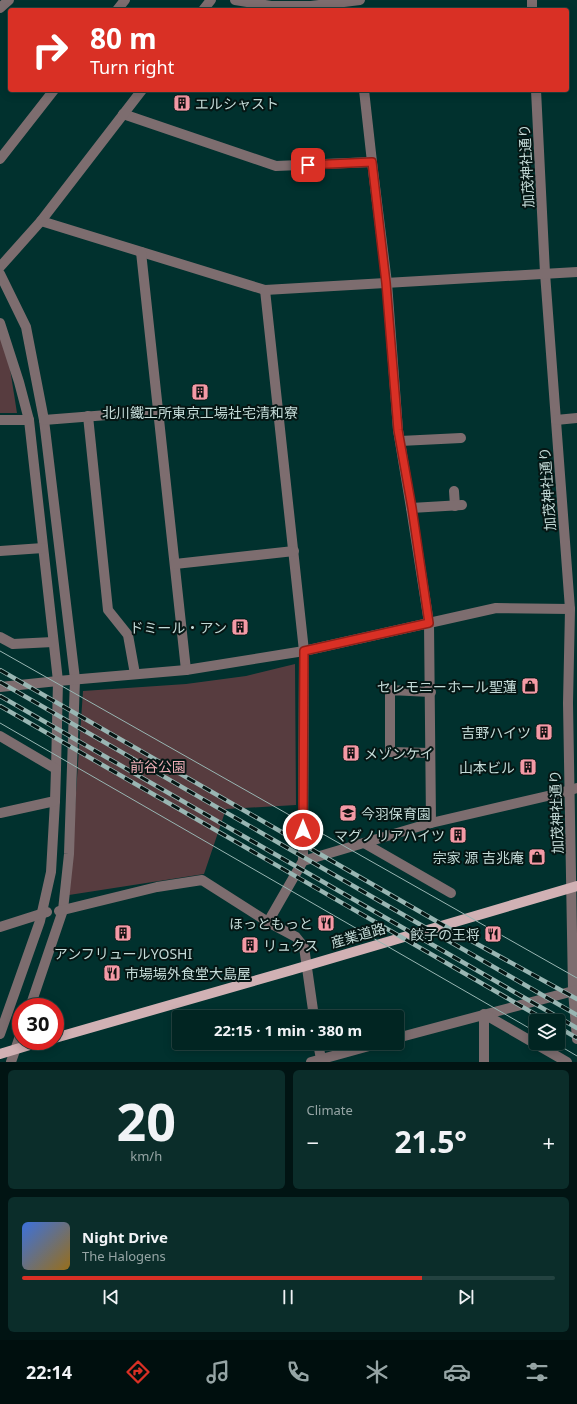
<!DOCTYPE html>
<html lang="en">
<head>
<meta charset="utf-8">
<style>
  :root { --surface:#012522; --page:#0b2d2a; --text:#f1f3f6; --muted:#96a5a5; --line:#234240; --accent:#d93025 }
  body { margin:0; font-family:"Noto Sans","Noto Sans JP",sans-serif; background:var(--page); color:var(--text); height:100vh; display:flex; flex-direction:column; font-size:15px; white-space:nowrap }
  * { box-sizing:border-box; margin:0 }
  p { font-size:13px; color:var(--muted) }
  .icon { flex:none; width:22px; height:22px; fill:none; stroke:currentColor; stroke-width:2; stroke-linecap:round; stroke-linejoin:round }
  .map { position:relative; height:1062px; overflow:hidden }
  .panel { display:flex; flex-direction:column; gap:8px; padding:8px; background:#011413; flex:1 }
  .panel>* { flex:none }
  .guide { position:absolute; left:8px; top:8px; width:561px; height:84px; border-radius:4px; box-shadow:0 2px 10px #0003,0 0 0 1px var(--line); background:#d93025; color:#fff; overflow:hidden }
  .controls { position:absolute; left:529px; top:1014px; display:grid; gap:8px }
  .controls a { display:grid; place-items:center; width:36px; height:36px; border-radius:4px; background:var(--surface); box-shadow:0 2px 10px #0003,0 0 0 1px var(--line); font-size:20px }
  .speed { position:absolute; left:12px; top:998px; display:flex; gap:8px; font-size:20px; font-weight:700; text-align:center }
  .speed>* { display:grid; place-content:center; width:52px; height:52px; border-radius:50%; background:var(--surface); box-shadow:0 2px 10px #0003,0 0 0 1px var(--line); line-height:1 }
  .speed .limit { border:6px solid #d22; background:#fff; color:#111 }
  .pin { position:absolute; display:grid; place-items:center; width:34px; height:34px; color:#fff; margin:-17px; border-radius:8px; box-shadow:0 2px 6px #0006 }
  .me { position:absolute; width:44px; margin:-22px; rotate:0deg; stroke-linejoin:round; filter:drop-shadow(0 0 3px #0008) }
  .turn { display:flex; align-items:center; gap:14px; height:84px; padding:0 16px; font-size:18px }
  .turn .icon { width:52px; height:52px; stroke-width:2.5 }
  .turn b { display:block; font-size:28px; line-height:34px }
  .big { font-size:30px; font-weight:700; line-height:1.1 }
  .panel .card { flex:1; display:flex; flex-direction:column; justify-content:center; gap:6px; min-width:0; padding:0 14px; border-radius:6px; background:var(--page) }
  .panel .dial { align-items:center; gap:0 }
  .dial b { font-size:52px; line-height:1 }
  .song { display:flex; align-items:center; gap:12px }
  .cover { width:48px; height:48px; border-radius:6px; background:linear-gradient(135deg,hsl(220 70% 55%),hsl(40 70% 35%)) }
  .played { height:4px; border-radius:2px; background:linear-gradient(90deg,var(--accent) 75%,var(--line) 75%) }
  .keys { display:flex; justify-content:space-around; direction:ltr }
  .heat { display:flex; justify-content:space-between; align-items:center; font-size:22px; direction:ltr }
  .panel .tiles { flex:1; display:grid; gap:8px; grid-template-columns:1fr 1fr }
  .card:last-child { grid-column:span 2 }
  .trip { position:absolute; left:172px; top:1010px; width:232px; height:40px; border-radius:4px; background:var(--surface); box-shadow:0 2px 10px #0003,0 0 0 1px var(--line); font-weight:700; line-height:40px; text-align:center }
  .dock { display:flex; height:64px; justify-content:space-around; align-items:center; background:#000f0e; color:var(--muted) }
  .dock .icon { width:28px; height:28px }
  .dock .active { color:var(--accent) }
  .dock b { font-size:18px; color:var(--text) }
  .map>svg:first-child { display:block }
  .green { fill:#573c3f }
  .lines { fill:none; stroke-linecap:round; stroke-linejoin:round }
  .minor { stroke:#7d6d6f; stroke-width:10 }
  .major { stroke:#d1b1b4; stroke-width:10 }
  .tram { stroke:#99b6b3; stroke-width:1 }
  .rail-casing { stroke:#99b6b3; stroke-width:4.5 }
  .rail { stroke:#051614; stroke-width:3; stroke-dasharray:9; stroke-linecap:butt }
  .route-casing { stroke:#8d1f18; stroke-width:10 }
  .route { stroke:#d93025; stroke-width:7 }
  .labels { text-anchor:middle; dominant-baseline:central; stroke-width:4; stroke-linejoin:round; paint-order:stroke }
  .poi-label { font-size:14px; fill:#c4dbd8; stroke:#051614; text-anchor:end }
  .street-label { font-size:14px; fill:#c4dbd8; stroke:#051614 }
  .park-label { font-size:14px; fill:#eaabb3; stroke:#051614 }
</style>
</head>
<body>
<div class="map">
<svg width="577" height="1062" viewBox="0 0 577 1062">
  <rect width="100%" height="100%" fill="#01312e"/>
  <g class="green">
    <polygon points="0,333 8,356 17,413 0,413"/>
    <polygon points="295,664 296,805 226,809 204,874 69,895 83,691 186,684 246,676"/>
  </g>
  <g class="lines">
    <g class="minor">
      <polyline points="235,0 271,6 311,6 360,0"/>
      <polyline points="532,0 532,10"/>
      <polyline points="0,8 9,0"/>
      <polyline points="117,10 125,0"/>
      <polyline points="203,10 211,0"/>
      <polyline points="364,90 372,162 387,283 398,430 411,508 429,623 431,823"/>
      <polyline points="536,90 545,273 570,609 568,703 573,991 577,1039"/>
      <polyline points="123,114 276,166 372,162"/>
      <polyline points="0,159 54,90"/>
      <polyline points="41,221 265,290 577,272"/>
      <polyline points="141,252 186,670"/>
      <polyline points="0,267 41,221 142,90"/>
      <polyline points="0,274 26,327 44,420 75,679 69,854 63,910 30,1007"/>
      <polyline points="265,290 304,651 303,861 268,922 296,937 304,947 314,1017"/>
      <polyline points="0,323 19,382 29,420 58,681 56,769"/>
      <polyline points="88,416 108,610 128,635 135,674"/>
      <polyline points="0,420 29,420"/>
      <polyline points="44,420 158,411"/>
      <polyline points="556,420 577,418"/>
      <polyline points="400,441 461,438"/>
      <polyline points="454,491 455,506"/>
      <polyline points="411,508 462,505"/>
      <polyline points="0,551 43,548"/>
      <polyline points="175,564 294,551"/>
      <polyline points="0,637 13,644 53,642"/>
      <polyline points="0,687 58,681 186,670 304,651 496,608 570,609"/>
      <polyline points="0,736 56,769 55,801 51,872 40,921 0,1034"/>
      <polyline points="430,753 390,752 390,690 431,692"/>
      <polyline points="0,813 55,801"/>
      <polyline points="364,843 451,893"/>
      <polyline points="303,861 431,823 556,794 577,788"/>
      <polyline points="59,911 157,887 202,880 268,922"/>
      <polyline points="0,927 47,912"/>
      <polyline points="397,1038 577,990"/>
      <polyline points="318,1043 321,1059"/>
      <polyline points="11,1062 21,1033"/>
      <polyline points="311,1062 380,1043"/>
      <polyline points="484,1062 484,1014 567,1062"/>
    </g>
    <g class="major">
      <polyline points="55,1038 292,970 577,886"/>
      <polyline points="0,1054 43,1041"/>
    </g>
    <g class="tram">
      <polyline points="0,651 577,978"/>
      <polyline points="0,723 536,1032"/>
      <polyline points="555,1043 577,1056"/>
    </g>
    <g class="rail-casing">
      <g id="rail">
        <polyline points="0,670 457,933 577,999"/>
        <polyline points="0,682 577,1015"/>
        <polyline points="0,696 577,1028"/>
        <polyline points="0,706 547,1021"/>
        <polyline points="558,1027 577,1038"/>
      </g>
    </g>
    <use href="#rail" class="rail"/>
  </g>
  <g class="lines">
    <g class="route-casing">
      <polyline id="route" points="303,830 304,651 429,623 412,508 398,430 386,283 372,162 308,165"/>
    </g>
    <use href="#route" class="route"/>
  </g>
  <defs>
    <g id="building-square" transform="scale(0.9)"><rect x="-9" y="-9" width="18" height="18" rx="4" fill="#f49aa6" stroke="#051614"/><path d="M-4-6H4V6H1V3H-1V6H-4ZM-2.5-4.3h1.7v1.8h-1.7ZM.8-4.3h1.7v1.8H.8ZM-2.5-1h1.7V.8h-1.7ZM.8-1h1.7V.8H.8Z" fill="#111"/></g>
    <g id="shop-square" transform="scale(0.9)"><rect x="-9" y="-9" width="18" height="18" rx="4" fill="#f49aa6" stroke="#051614"/><path d="M-5-2.5h2.3a2.7 3.5 0 0 1 5.4 0H5L5.5 6h-11ZM-1.5-2.5h3a1.5 2.3 0 0 0-3 0Z" fill="#111"/></g>
    <g id="school-square" transform="scale(0.9)"><rect x="-9" y="-9" width="18" height="18" rx="4" fill="#f49aa6" stroke="#051614"/><path d="M0-5L7-2L0 1L-7-2ZM-4 1L0 2.5L4 1V4Q0 6-4 4Z" fill="#111"/></g>
    <g id="restaurant-square" transform="scale(0.9)"><rect x="-9" y="-9" width="18" height="18" rx="4" fill="#f49aa6" stroke="#051614"/><path d="M-5-6h1v4h1v-4h1v4h1v-4h1v5L-1.5 .5V6h-2V.5L-5-1ZM5-6V6H3V1.5H1.5Q1.5-4 5-6Z" fill="#111"/></g>
  </defs>
  <g fill-rule="evenodd">
    <use href="#building-square" x="182" y="103"/>
    <use href="#building-square" x="200" y="392"/>
    <use href="#building-square" x="240" y="627"/>
    <use href="#shop-square" x="530" y="686"/>
    <use href="#building-square" x="544" y="732"/>
    <use href="#building-square" x="351" y="753"/>
    <use href="#building-square" x="528" y="767"/>
    <use href="#school-square" x="348" y="813"/>
    <use href="#building-square" x="458" y="835"/>
    <use href="#shop-square" x="537" y="857"/>
    <use href="#restaurant-square" x="326" y="923"/>
    <use href="#building-square" x="123" y="933"/>
    <use href="#restaurant-square" x="493" y="934"/>
    <use href="#building-square" x="250" y="945"/>
    <use href="#restaurant-square" x="112" y="973"/>
  </g>
  <g class="labels">
    <g class="poi-label">
      <text x="195" y="103" text-anchor="start">エルシャスト</text>
      <text x="200" y="412" text-anchor="middle">北川鐵工所東京工場社宅清和寮</text>
      <text x="227" y="627">ドミール・アン</text>
      <text x="517" y="686">セレモニーホール聖蓮</text>
      <text x="531" y="732">吉野ハイツ</text>
      <text x="364" y="753" text-anchor="start">メゾンケイ</text>
      <text x="515" y="767">山本ビル</text>
      <text x="361" y="813" text-anchor="start">今羽保育園</text>
      <text x="445" y="835">マグノリアハイツ</text>
      <text x="524" y="857">宗家 源 吉兆庵</text>
      <text x="313" y="923">ほっともっと</text>
      <text x="480" y="934">餃子の王将</text>
      <text x="263" y="945" text-anchor="start">リュクス</text>
      <text x="123" y="953" text-anchor="middle">アンフリュールYOSHI</text>
      <text x="125" y="973" text-anchor="start">市場場外食堂大島屋</text>
    </g>
    <g class="street-label">
      <text transform="translate(526 166) rotate(-93)">加茂神社通り</text>
      <text transform="translate(547 489) rotate(-94)">加茂神社通り</text>
      <text transform="translate(556 812) rotate(-92)">加茂神社通り</text>
      <text transform="translate(358 935) rotate(-16)">産業道路</text>
    </g>
    <g class="park-label">
      <text x="158" y="766">前谷公園</text>
    </g>
  </g>
</svg>
<div class="controls">
<a><svg class="icon" aria-label="layers" viewBox="0 0 24 24"><path d="M12 4l9 5-9 5-9-5zM3 14l9 5 9-5"/></svg></a>
</div>
<div class="speed"><div class="limit">30</div></div>
<div class="pin" style="left:308px;top:165px;background:#d93025"><svg class="icon" aria-label="arrive" viewBox="0 0 24 24"><path d="M6 21V4h12l-3 4 3 4H6"/></svg></div>
<svg class="me" style="left:303px;top:830px" viewBox="-20 -20 40 40"><circle r="17" fill="#d93025" stroke="#fff" stroke-width="3"/><path d="M0-11L8 9 0 5-8 9z" fill="#fff"/></svg>
<div class="trip">22:15 · 1 min · 380 m</div>
<div class="guide">
<div class="turn"><svg class="icon" aria-label="right" viewBox="0 0 24 24"><path d="M7 20v-9h11M14 6l5 5-5 5"/></svg><div><b>80 m</b>Turn right</div></div>
</div>
</div>
<section class="panel">
<div class="tiles">
<div class="card dial"><b>20</b><p>km/h</p></div>
<div class="card"><p>Climate</p>
<div class="heat"><a>−</a><b class="big">21.5°</b><a>+</a></div>
</div>
<div class="card">
<div class="song"><i class="cover"></i><div><b>Night Drive</b><p>The Halogens</p></div></div>
<div class="played"></div>
<div class="keys"><svg class="icon" aria-label="previous" viewBox="0 0 24 24"><path d="M18 5L8 12l10 7zM5 5v14"/></svg><svg class="icon" aria-label="pause" viewBox="0 0 24 24"><path d="M8 5v14M16 5v14"/></svg><svg class="icon" aria-label="next" viewBox="0 0 24 24"><path d="M6 5l10 7-10 7zM19 5v14"/></svg></div>
</div>
</div>
</section>
<nav class="dock">
<b>22:14</b>
<svg class="icon active" aria-label="directions" viewBox="0 0 24 24"><path d="M12 3l9 9-9 9-9-9zM9 14v-3h6M13 9l2 2-2 2"/></svg>
<svg class="icon" aria-label="music" viewBox="0 0 24 24"><path d="M9 18V5l10-2v13"/><circle cx="6" cy="18" r="3"/><circle cx="16" cy="16" r="3"/></svg>
<svg class="icon" aria-label="phone" viewBox="0 0 24 24"><path d="M5 4h4l2 5-3 2q2 4 5 5l2-3 5 2v4C11 20 4 13 5 4z"/></svg>
<svg class="icon" aria-label="climate" viewBox="0 0 24 24"><path d="M12 3v18M4 7l16 10M4 17L20 7"/></svg>
<svg class="icon" aria-label="car" viewBox="0 0 24 24"><path d="M5 17H2v-5l4-1 3-4h7l3 4 3 1v5h-3M9 17h6M6 11h13"/><circle cx="7" cy="17" r="2"/><circle cx="17" cy="17" r="2"/></svg>
<svg class="icon" aria-label="filters" viewBox="0 0 24 24"><path d="M4 7h16M4 17h16"/><circle cx="9" cy="7" r="2"/><circle cx="15" cy="17" r="2"/></svg>
</nav>
</body>
</html>
